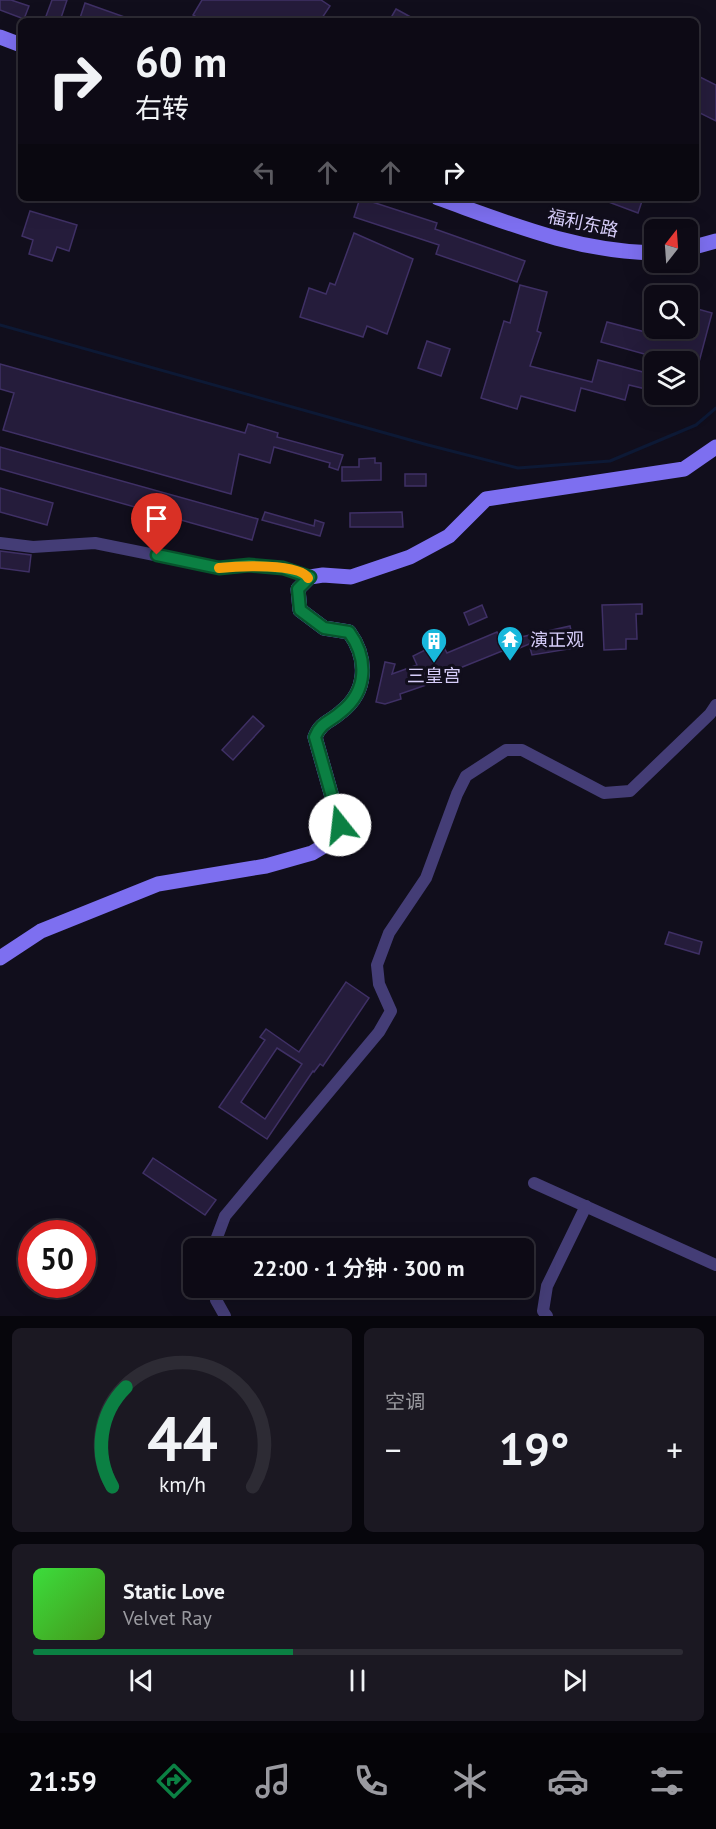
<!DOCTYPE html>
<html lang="zh">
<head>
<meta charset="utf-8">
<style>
  :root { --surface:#0d0a15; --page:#1b1822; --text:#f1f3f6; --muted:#9a9aa0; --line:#2d2b34; --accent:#0b8043 }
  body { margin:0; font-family:"PT Sans","Noto Sans SC",sans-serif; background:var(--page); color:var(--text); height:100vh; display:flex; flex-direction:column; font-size:22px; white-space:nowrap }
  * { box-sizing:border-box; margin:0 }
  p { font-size:20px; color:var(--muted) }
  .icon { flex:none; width:33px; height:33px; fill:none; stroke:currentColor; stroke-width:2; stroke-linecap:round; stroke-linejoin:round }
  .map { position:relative; height:1316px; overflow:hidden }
  .details { display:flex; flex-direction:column; gap:12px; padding:12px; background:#07060c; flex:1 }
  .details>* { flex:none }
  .guide { position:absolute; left:18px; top:18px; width:681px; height:183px; border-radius:9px; box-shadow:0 6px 24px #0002,0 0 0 2px var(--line); background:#0d0a15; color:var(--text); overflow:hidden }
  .needle { width:39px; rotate:17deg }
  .controls { position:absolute; left:644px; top:219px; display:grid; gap:12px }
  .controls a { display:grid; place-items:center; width:54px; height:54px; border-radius:9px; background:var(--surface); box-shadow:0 6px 24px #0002,0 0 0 2px var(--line); font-size:30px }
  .speed { position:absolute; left:18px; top:1220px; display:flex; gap:12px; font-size:30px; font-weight:700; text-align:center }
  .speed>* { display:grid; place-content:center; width:78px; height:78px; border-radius:50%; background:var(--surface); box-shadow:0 6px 24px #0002,0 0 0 2px var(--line); line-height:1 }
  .speed .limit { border:9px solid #d22; background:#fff; color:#111 }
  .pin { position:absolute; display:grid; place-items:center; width:51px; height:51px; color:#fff; margin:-62px -26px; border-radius:50% 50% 50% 0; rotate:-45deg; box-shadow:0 0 6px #0007 }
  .pin .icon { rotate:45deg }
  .me { position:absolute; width:66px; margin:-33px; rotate:344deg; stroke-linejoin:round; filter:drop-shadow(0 0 4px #0008) }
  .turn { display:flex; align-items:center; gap:21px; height:126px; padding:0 18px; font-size:27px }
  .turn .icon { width:78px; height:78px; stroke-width:2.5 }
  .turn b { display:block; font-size:42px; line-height:51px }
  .lanes { display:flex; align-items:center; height:57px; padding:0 18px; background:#0003; justify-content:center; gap:30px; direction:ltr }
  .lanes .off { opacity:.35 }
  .big { font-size:45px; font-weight:600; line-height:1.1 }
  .details .widget { flex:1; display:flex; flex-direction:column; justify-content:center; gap:9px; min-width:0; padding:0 21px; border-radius:9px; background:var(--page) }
  .details .dial { align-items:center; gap:0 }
  .dial svg { height:156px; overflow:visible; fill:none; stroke:var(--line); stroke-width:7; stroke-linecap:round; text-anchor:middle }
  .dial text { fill:var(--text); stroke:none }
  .song { display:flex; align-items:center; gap:18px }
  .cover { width:72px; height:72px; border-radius:9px; background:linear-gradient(135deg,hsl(120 70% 55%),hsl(100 70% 35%)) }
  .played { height:6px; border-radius:3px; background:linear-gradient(90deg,var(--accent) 40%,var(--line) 40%) }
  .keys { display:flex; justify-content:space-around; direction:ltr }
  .heat { display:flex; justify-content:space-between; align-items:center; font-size:33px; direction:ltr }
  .details .tiles { flex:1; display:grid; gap:12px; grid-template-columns:1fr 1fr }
  .widget:last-child { grid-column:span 2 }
  .trip { position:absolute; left:183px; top:1238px; width:351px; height:60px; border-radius:9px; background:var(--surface); box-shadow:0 6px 24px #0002,0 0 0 2px var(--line); font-weight:600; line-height:60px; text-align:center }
  .tabs { display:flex; height:96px; justify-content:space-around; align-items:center; background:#050408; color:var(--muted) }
  .tabs .icon { width:42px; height:42px }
  .tabs .active { color:var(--accent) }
  .tabs b { font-size:27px; color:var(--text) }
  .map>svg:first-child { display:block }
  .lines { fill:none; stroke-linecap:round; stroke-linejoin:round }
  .stream { stroke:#0d1935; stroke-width:3 }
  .building { fill:#251c3b; stroke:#3f3065; stroke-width:1.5; fill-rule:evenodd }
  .street { stroke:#443d76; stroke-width:12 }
  .secondary { stroke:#7d6ff0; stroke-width:15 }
  .route-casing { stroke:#07532c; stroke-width:15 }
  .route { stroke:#0b8043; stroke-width:10 }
  .slow { stroke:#f59e0b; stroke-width:10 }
  .labels { text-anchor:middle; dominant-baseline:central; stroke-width:6; stroke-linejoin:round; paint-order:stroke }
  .street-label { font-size:18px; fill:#d7cefa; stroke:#110e1c }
  .poi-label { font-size:18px; fill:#d7cefa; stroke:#110e1c; text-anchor:start }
</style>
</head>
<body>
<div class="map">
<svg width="716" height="1316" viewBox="0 0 716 1316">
  <rect width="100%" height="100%" fill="#110e1c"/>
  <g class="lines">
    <polyline class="stream" points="0,325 428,445 518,468 610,461 696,425 716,408"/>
  </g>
  <g class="building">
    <polygon points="0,0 11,0 29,6 24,19 0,10"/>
    <polygon points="52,0 67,0 60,21 45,19"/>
    <polygon points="202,0 321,0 330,6 320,21 203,21 193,15"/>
    <polygon points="85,3 133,20 133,21 79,21"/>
    <polygon points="396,9 418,21 389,21"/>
    <polygon points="696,75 716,85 716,121 696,111"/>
    <polygon points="360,198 437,223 435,229 525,261 517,282 436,254 439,245 354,217"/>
    <polygon points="598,198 643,198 638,213"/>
    <polygon points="30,211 77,225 69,251 57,247 52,261 29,254 33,240 22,236"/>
    <polygon points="354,233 413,259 387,334 367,326 363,337 300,317 309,288 326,294 330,283 335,285"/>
    <polygon points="520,285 547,292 537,331 541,333 530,366 592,382 598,360 643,372 648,355 601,342 607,322 653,334 655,328 687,328 687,306 712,313 690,396 687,395 687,362 654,362 654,391 629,385 625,400 581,388 575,411 521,396 517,409 481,398 504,321 510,323"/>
    <polygon points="427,341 450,349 441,376 418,368"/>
    <polygon points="0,364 245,433 248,424 278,433 277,437 343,455 338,470 329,467 330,463 274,447 270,463 239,454 231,494 3,430 14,393 0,389"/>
    <polygon points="0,447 258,519 252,540 0,469"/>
    <polygon points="375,458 375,463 381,463 381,480 342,481 342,467 359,467 359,459"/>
    <rect x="405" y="474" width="21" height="12"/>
    <polygon points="0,488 53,503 47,525 0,512"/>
    <polygon points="265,512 314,526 315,520 324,523 320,536 262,520"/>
    <polygon points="402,512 403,527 350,527 350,513"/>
    <polygon points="0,551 31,555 29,572 0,568"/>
    <polygon points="642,604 642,614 636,614 637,639 626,639 626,649 604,650 602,605"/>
    <polygon points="482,605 487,617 469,625 464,613"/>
    <polygon points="570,626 575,648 532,655 529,644 508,653 507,649 455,670 429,684 400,694 401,699 385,704 376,702 385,662 395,664 392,674 417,665 413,656 441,642 447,653 497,632 501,642 520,634 521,637"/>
    <polygon points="253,716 264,726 233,760 222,750"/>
    <polygon points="669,932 702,942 699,954 665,944"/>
    <path d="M346,982L369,998L323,1066L320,1064L314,1072L313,1071L267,1139L219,1107L265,1040L260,1037L266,1029L299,1052ZM277,1048L302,1064L265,1119L241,1102Z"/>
    <polygon points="153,1158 216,1200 205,1215 143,1173"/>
  </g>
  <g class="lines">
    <g class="street">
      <polyline points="0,543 33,547 95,543 219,568 249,565 283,568 310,577"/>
      <polyline points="534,1183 716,1265"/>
      <polyline points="213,1248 225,1216 379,1032 391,1011 379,984 377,965 389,933 426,878 457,794 466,776 506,750 522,750 604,793 630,791 710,714 716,705"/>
      <polyline points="214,1287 216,1300 225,1316"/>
      <polyline points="547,1316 543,1311 547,1286 586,1206"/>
    </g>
    <g class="secondary">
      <polyline points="0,37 21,45"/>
      <path d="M438,198C511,224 575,251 654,253"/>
      <polyline points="687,249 716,241"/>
      <path d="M0,958L41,931L158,884L266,866L312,853L329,843L340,825L315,737C321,722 330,722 341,712C368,691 368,658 349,632L324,628L300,610L298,589L310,577L323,575L351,577L410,557L449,536L486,499L684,469L716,447"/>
    </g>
  </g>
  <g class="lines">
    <g class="route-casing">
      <path id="route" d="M157,555L219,568L249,565L283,568L310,577L298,589L300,610L324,628L349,632C368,658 368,691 341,712C330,722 321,722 315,737L340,825"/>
    </g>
    <use href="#route" class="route"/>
    <path class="slow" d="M219,568C238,566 300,563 308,578"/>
  </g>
  <defs>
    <g id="temple-pin" transform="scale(1.35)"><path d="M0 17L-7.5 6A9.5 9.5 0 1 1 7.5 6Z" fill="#18b8dc" stroke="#110e1c"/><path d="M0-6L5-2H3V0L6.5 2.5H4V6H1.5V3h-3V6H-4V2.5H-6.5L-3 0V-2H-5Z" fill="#fff"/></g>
    <g id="building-pin" transform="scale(1.35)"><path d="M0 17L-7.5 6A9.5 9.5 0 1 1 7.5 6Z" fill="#18b8dc" stroke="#110e1c"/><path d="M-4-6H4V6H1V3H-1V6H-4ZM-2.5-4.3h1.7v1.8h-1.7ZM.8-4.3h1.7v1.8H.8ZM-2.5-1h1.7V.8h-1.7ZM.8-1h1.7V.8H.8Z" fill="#fff"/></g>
  </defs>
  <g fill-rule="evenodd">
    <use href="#temple-pin" x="510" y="639"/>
    <use href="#building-pin" x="434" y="641"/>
  </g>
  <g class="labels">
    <g class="street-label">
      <text transform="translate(583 223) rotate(12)">福利东路</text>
    </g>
    <g class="poi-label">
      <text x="530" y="639">演正观</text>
      <text x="434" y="675" text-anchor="middle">三皇宫</text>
    </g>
  </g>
</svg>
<div class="controls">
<a><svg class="needle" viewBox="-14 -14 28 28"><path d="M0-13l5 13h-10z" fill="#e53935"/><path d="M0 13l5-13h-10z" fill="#9a9aa0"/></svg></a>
<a><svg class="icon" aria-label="search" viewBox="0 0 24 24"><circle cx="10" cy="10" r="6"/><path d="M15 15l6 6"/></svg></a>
<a><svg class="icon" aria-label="layers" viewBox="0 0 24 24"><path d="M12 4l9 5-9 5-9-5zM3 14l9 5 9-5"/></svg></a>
</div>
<div class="speed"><div class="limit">50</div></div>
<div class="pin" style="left:157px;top:555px;background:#d93025"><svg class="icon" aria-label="arrive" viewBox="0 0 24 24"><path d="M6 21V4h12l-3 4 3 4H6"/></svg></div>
<svg class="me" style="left:340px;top:825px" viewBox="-20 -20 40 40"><circle r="19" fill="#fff"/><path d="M0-13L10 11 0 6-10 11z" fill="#0b8043"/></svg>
<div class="trip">22:00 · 1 分钟 · 300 m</div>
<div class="guide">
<div class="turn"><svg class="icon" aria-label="right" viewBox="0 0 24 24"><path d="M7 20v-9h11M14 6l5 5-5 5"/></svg><div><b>60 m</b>右转</div></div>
<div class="lanes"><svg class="icon off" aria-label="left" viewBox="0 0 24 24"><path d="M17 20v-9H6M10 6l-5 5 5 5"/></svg><svg class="icon off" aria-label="ahead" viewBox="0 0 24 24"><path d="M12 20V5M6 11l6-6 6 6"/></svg><svg class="icon off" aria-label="ahead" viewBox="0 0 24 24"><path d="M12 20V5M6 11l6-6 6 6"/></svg><svg class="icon" aria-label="right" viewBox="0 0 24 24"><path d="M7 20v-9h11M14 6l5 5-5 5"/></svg></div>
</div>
</div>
<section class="details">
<div class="tiles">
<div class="widget dial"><svg viewBox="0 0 100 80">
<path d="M14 69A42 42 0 1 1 86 69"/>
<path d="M14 69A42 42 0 0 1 21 18" stroke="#0b8043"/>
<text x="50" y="56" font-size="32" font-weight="700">44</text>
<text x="50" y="72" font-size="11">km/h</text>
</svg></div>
<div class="widget"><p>空调</p>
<div class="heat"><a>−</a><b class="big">19°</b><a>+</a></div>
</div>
<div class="widget">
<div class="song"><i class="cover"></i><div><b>Static Love</b><p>Velvet Ray</p></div></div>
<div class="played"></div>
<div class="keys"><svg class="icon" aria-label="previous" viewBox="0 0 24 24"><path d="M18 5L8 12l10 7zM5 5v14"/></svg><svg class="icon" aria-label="pause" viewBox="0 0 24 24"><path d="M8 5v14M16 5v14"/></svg><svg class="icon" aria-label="next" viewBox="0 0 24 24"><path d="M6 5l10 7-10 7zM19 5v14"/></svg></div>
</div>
</div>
</section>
<nav class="tabs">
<b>21:59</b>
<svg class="icon active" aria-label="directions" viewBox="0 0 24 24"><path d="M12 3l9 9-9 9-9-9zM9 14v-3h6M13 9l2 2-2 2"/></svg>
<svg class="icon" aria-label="music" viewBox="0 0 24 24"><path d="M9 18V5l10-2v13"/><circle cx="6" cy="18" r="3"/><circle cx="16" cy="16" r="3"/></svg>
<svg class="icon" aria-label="phone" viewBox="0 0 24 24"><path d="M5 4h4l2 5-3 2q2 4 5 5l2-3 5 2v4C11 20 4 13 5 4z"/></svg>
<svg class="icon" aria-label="climate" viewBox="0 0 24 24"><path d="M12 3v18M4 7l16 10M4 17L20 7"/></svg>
<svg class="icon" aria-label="car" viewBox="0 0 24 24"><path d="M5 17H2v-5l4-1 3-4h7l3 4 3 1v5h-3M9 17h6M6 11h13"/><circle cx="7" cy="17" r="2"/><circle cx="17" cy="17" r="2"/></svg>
<svg class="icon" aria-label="filters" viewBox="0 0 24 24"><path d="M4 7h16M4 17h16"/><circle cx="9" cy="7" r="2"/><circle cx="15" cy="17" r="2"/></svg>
</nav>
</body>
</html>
